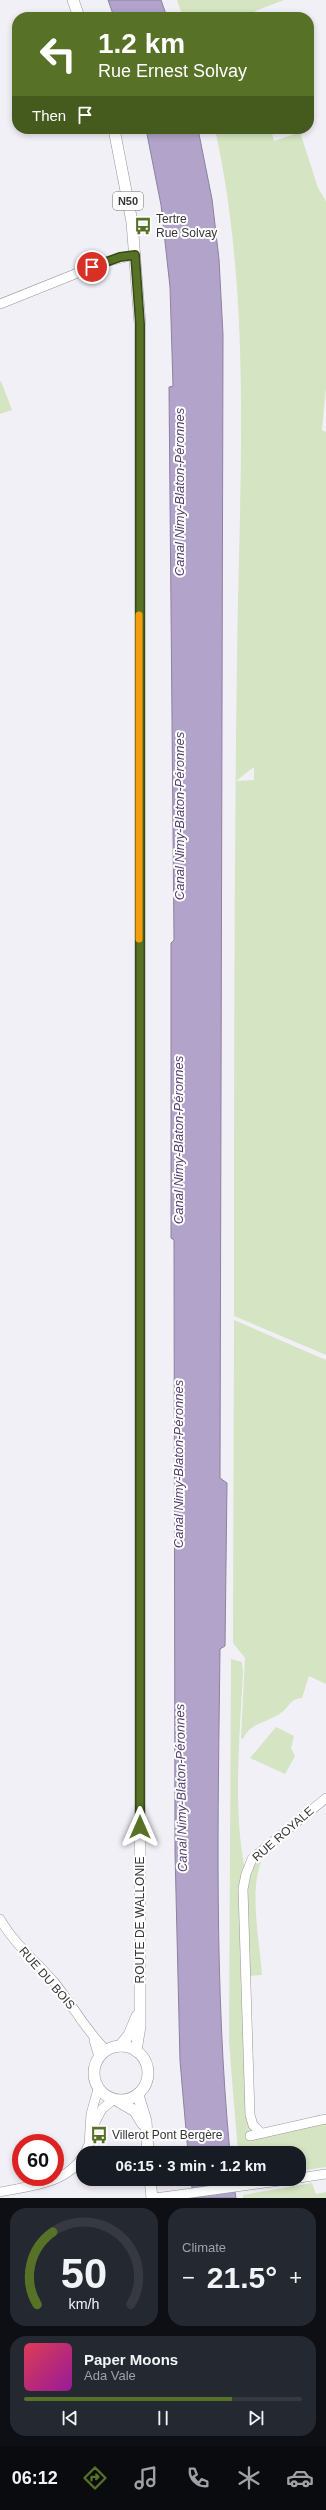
<!DOCTYPE html>
<html lang="en">
<head>
<meta charset="utf-8">
<style>
  :root { --surface:#171b24; --page:#242831; --text:#f1f3f6; --muted:#9ea1a6; --line:#363941; --accent:#577226 }
  body { margin:0; font-family:Arial,sans-serif; background:var(--page); color:var(--text); height:100vh; display:flex; flex-direction:column; font-size:15px; white-space:nowrap }
  * { box-sizing:border-box; margin:0 }
  p { font-size:13px; color:var(--muted) }
  .icon { flex:none; width:22px; height:22px; fill:none; stroke:currentColor; stroke-width:2; stroke-linecap:round; stroke-linejoin:round }
  .map { position:relative; height:2198px; overflow:hidden }
  .panel { display:flex; flex-direction:column; gap:10px; padding:10px; background:#0d0f14; flex:1 }
  .panel>* { flex:none }
  .guide { position:absolute; left:12px; top:12px; width:302px; height:122px; border-radius:16px; box-shadow:0 2px 6px #0003; background:#577226; color:#fff; overflow:hidden }
  .speed { position:absolute; left:12px; top:2134px; display:flex; gap:8px; font-size:20px; font-weight:700; text-align:center }
  .speed>* { display:grid; place-content:center; width:52px; height:52px; border-radius:50%; background:var(--surface); box-shadow:0 2px 6px #0003; line-height:1 }
  .speed .limit { border:6px solid #d22; background:#fff; color:#111 }
  .pin { position:absolute; display:grid; place-items:center; width:34px; height:34px; color:#fff; margin:-17px; border:2px solid #fff; border-radius:50%; box-shadow:0 1px 4px #0007 }
  .me { position:absolute; width:44px; margin:-22px; rotate:0deg; stroke-linejoin:round; filter:drop-shadow(0 0 3px #0008) }
  .turn { display:flex; align-items:center; gap:14px; height:84px; padding:0 20px; font-size:18px }
  .turn .icon { width:52px; height:52px; stroke-width:2.5 }
  .turn b { display:block; font-size:28px; line-height:34px }
  .then { display:flex; align-items:center; height:38px; padding:0 20px; background:#0003; gap:8px; font-size:15px }
  .big { font-size:30px; font-weight:800; line-height:1.1 }
  .panel .card { flex:1; display:flex; flex-direction:column; justify-content:center; gap:6px; min-width:0; padding:0 14px; border-radius:16px; background:var(--page) }
  .panel .dial { align-items:center; gap:0 }
  .dial svg { height:104px; overflow:visible; fill:none; stroke:var(--line); stroke-width:7; stroke-linecap:round; text-anchor:middle }
  .dial text { fill:var(--text); stroke:none }
  .song { display:flex; align-items:center; gap:12px }
  .cover { width:48px; height:48px; border-radius:6px; background:linear-gradient(135deg,hsl(350 70% 55%),hsl(300 70% 35%)) }
  .played { height:4px; border-radius:2px; background:linear-gradient(90deg,var(--accent) 75%,var(--line) 75%) }
  .keys { display:flex; justify-content:space-around; direction:ltr }
  .heat { display:flex; justify-content:space-between; align-items:center; font-size:22px; direction:ltr }
  .panel .tiles { flex:1; display:grid; gap:10px; grid-template-columns:1fr 1fr }
  .card:last-child { grid-column:span 2 }
  .trip { position:absolute; left:76px; top:2146px; width:230px; height:40px; border-radius:16px; background:var(--surface); box-shadow:0 2px 6px #0003; font-weight:800; line-height:40px; text-align:center }
  .tab-bar { display:flex; height:64px; justify-content:space-around; align-items:center; background:#090b0e; color:var(--muted) }
  .tab-bar .icon { width:28px; height:28px }
  .tab-bar .selected { color:var(--accent) }
  .tab-bar b { font-size:18px; color:var(--text) }
  .map>svg:first-child { display:block }
  .green { fill:#d5e4c2; fill-rule:evenodd }
  .water { fill:#b1a3c9; stroke:#8c829e }
  .lines { fill:none; stroke-linecap:round; stroke-linejoin:round }
  .minor-casing { stroke:#99969d; stroke-width:10 }
  .major-casing { stroke:#99969d; stroke-width:12 }
  .minor { stroke:#fff; stroke-width:9 }
  .major { stroke:#fff; stroke-width:11 }
  .route-casing { stroke:#394a19; stroke-width:10 }
  .route { stroke:#577226; stroke-width:7 }
  .slow { stroke:#f59e0b; stroke-width:7 }
  .labels { text-anchor:middle; dominant-baseline:central; stroke-width:4; stroke-linejoin:round; paint-order:stroke }
  .shield { fill:#fefefe; stroke:#727173; stroke-width:1 }
  .shield-label { font-size:11px; font-weight:bold; fill:#363538 }
  .poi-label { font-size:12px; fill:#363538; stroke:#fefefe; text-anchor:start }
  .street-label { font-size:12px; fill:#363538; stroke:#fefefe }
  .water-label { font-size:13px; font-style:italic; fill:#533d70; stroke:#fefefe }
</style>
</head>
<body>
<div class="map">
<svg width="326" height="2198" viewBox="0 0 326 2198">
  <rect width="100%" height="100%" fill="#f2f0f7"/>
  <g class="green">
    <polygon points="177,0 284,0 255,11 257,17 183,17"/>
    <path d="M215,129H271L274,141L300,132L318,188L326,201V387L322,430L326,432V1355L234,1316C234,1097 234,878 237,659C239,483 253,302 215,129ZM254,767V780L236,781Z"/>
    <polygon points="1,381 12,410 0,414 0,382"/>
    <path d="M234,1320L326,1360V1684L309,1676L302,1698C291,1698 289,1707 282,1712C268,1723 250,1722 243,1739L241,1738L245,1658L233,1643Z"/>
    <path d="M231,1659L242,1662L243,1672C240,1734 232,1814 246,1874L250,2115L262,2132L326,2119V2167L299,2171V2153H238L229,2042Z"/>
    <polygon points="276,1727 294,1736 291,1748 295,1756 285,1774 250,1758"/>
    <path d="M258,1859L261,1862C249,1894 260,1941 262,1975L249,1976C248,1938 238,1892 258,1859Z"/>
    <polygon points="312,2183 316,2194 326,2192 326,2198 243,2198 243,2195"/>
  </g>
  <g class="water">
    <polygon points="108,0 161,0 167,17 114,17"/>
    <path d="M146,129H198L212,199L219,259L223,335L220,1478L227,1483L225,1646L220,1649C218,1817 214,1985 230,2153H188L180,2061L175,1852L174,1240L171,1238V943L174,940L169,387L173,386L170,287L161,205Z"/>
    <polygon points="191,2179 233,2179 236,2198 193,2198"/>
  </g>
  <g class="lines">
    <g class="minor-casing">
      <g id="minor">
        <polyline points="0,304 105,262 135,255"/>
        <path d="M0,1919C14,1944 36,1961 54,1982C72,2004 86,2031 106,2050"/>
        <polyline points="94,2040 99,2057"/>
        <polyline points="93,2126 102,2109 113,2100"/>
        <polyline points="261,2133 253,2125 250,2115 243,1889 246,1874 252,1859 326,1798"/>
        <polyline points="250,2136 326,2119"/>
        <polyline points="85,2153 89,2144 91,2114 98,2089"/>
        <polyline points="299,2178 326,2174"/>
        <path d="M0,2192C29,2186 67,2184 83,2156"/>
        <polyline points="155,2198 294,2179"/>
      </g>
    </g>
    <g class="major-casing">
      <g id="major">
        <polyline points="73,0 79,17"/>
        <polyline points="114,129 132,222 140,324 140,2026 136,2051"/>
        <circle cx="121" cy="2073" r="27"/>
        <polyline points="120,2046 129,2035 137,2016"/>
        <polyline points="138,2095 146,2121 148,2153"/>
        <polyline points="118,2101 135,2111 143,2124"/>
        <polyline points="150,2179 152,2198"/>
      </g>
    </g>
    <use href="#minor" class="minor"/>
    <use href="#major" class="major"/>
  </g>
  <g class="lines">
    <g class="route-casing">
      <polyline id="route" points="92,267 120,257 135,255 140,324 140,1827"/>
    </g>
    <use href="#route" class="route"/>
    <polyline class="slow" points="139,939 139,615"/>
  </g>
  <defs>
    <g id="bus-bare" transform="scale(1.38)"><path d="M-5-6H5V4H4V6H2V4H-2V6H-4V4H-5ZM-3.5-4V0h7V-4ZM-3.5 1.2v1.5H-2V1.2ZM2 1.2v1.5H3.5V1.2Z" fill="#577226" stroke="#fefefe" stroke-width="2.5" paint-order="stroke"/></g>
  </defs>
  <g fill-rule="evenodd">
    <use href="#bus-bare" x="143" y="226"/>
    <use href="#bus-bare" x="99" y="2135"/>
  </g>
  <g class="labels">
    <rect class="shield" x="113" y="192" width="30" height="18" rx="3"/>
    <g class="shield-label">
      <text x="128" y="201">N50</text>
    </g>
    <g class="poi-label">
      <text x="156" y="219">Tertre<tspan x="156" dy="14">Rue Solvay</tspan></text>
      <text x="112" y="2135">Villerot Pont Bergère</text>
    </g>
    <g class="street-label">
      <text transform="translate(283 1834) rotate(-41)">RUE ROYALE</text>
      <text transform="translate(140 1920) rotate(-90)">ROUTE DE WALLONIE</text>
      <text transform="translate(47 1978) rotate(49)">RUE DU BOIS</text>
    </g>
    <g class="water-label">
      <text transform="translate(179 492) rotate(-90)">Canal Nimy-Blaton-Péronnes</text>
      <text transform="translate(179 816) rotate(-90)">Canal Nimy-Blaton-Péronnes</text>
      <text transform="translate(178 1140) rotate(-90)">Canal Nimy-Blaton-Péronnes</text>
      <text transform="translate(178 1464) rotate(-90)">Canal Nimy-Blaton-Péronnes</text>
      <text transform="translate(181 1788) rotate(-91)">Canal Nimy-Blaton-Péronnes</text>
    </g>
  </g>
</svg>
<div class="speed"><div class="limit">60</div></div>
<div class="pin" style="left:92px;top:267px;background:#d93025"><svg class="icon" aria-label="arrive" viewBox="0 0 24 24"><path d="M6 21V4h12l-3 4 3 4H6"/></svg></div>
<svg class="me" style="left:140px;top:1827px" viewBox="-20 -20 40 40"><path d="M0-17L14 15 0 8-14 15z" fill="#577226" stroke="#fff" stroke-width="4"/></svg>
<div class="trip">06:15 · 3 min · 1.2 km</div>
<div class="guide">
<div class="turn"><svg class="icon" aria-label="left" viewBox="0 0 24 24"><path d="M17 20v-9H6M10 6l-5 5 5 5"/></svg><div><b>1.2 km</b>Rue Ernest Solvay</div></div>
<div class="then">Then<svg class="icon" aria-label="arrive" viewBox="0 0 24 24"><path d="M6 21V4h12l-3 4 3 4H6"/></svg></div>
</div>
</div>
<section class="panel">
<div class="tiles">
<div class="card dial"><svg viewBox="0 0 100 80">
<path d="M14 69A42 42 0 1 1 86 69"/>
<path d="M14 69A42 42 0 0 1 26 13" stroke="#577226"/>
<text x="50" y="56" font-size="32" font-weight="700">50</text>
<text x="50" y="72" font-size="11">km/h</text>
</svg></div>
<div class="card"><p>Climate</p>
<div class="heat"><a>−</a><b class="big">21.5°</b><a>+</a></div>
</div>
<div class="card">
<div class="song"><i class="cover"></i><div><b>Paper Moons</b><p>Ada Vale</p></div></div>
<div class="played"></div>
<div class="keys"><svg class="icon" aria-label="previous" viewBox="0 0 24 24"><path d="M18 5L8 12l10 7zM5 5v14"/></svg><svg class="icon" aria-label="pause" viewBox="0 0 24 24"><path d="M8 5v14M16 5v14"/></svg><svg class="icon" aria-label="next" viewBox="0 0 24 24"><path d="M6 5l10 7-10 7zM19 5v14"/></svg></div>
</div>
</div>
</section>
<nav class="tab-bar">
<b>06:12</b>
<svg class="icon selected" aria-label="directions" viewBox="0 0 24 24"><path d="M12 3l9 9-9 9-9-9zM9 14v-3h6M13 9l2 2-2 2"/></svg>
<svg class="icon" aria-label="music" viewBox="0 0 24 24"><path d="M9 18V5l10-2v13"/><circle cx="6" cy="18" r="3"/><circle cx="16" cy="16" r="3"/></svg>
<svg class="icon" aria-label="phone" viewBox="0 0 24 24"><path d="M5 4h4l2 5-3 2q2 4 5 5l2-3 5 2v4C11 20 4 13 5 4z"/></svg>
<svg class="icon" aria-label="climate" viewBox="0 0 24 24"><path d="M12 3v18M4 7l16 10M4 17L20 7"/></svg>
<svg class="icon" aria-label="car" viewBox="0 0 24 24"><path d="M5 17H2v-5l4-1 3-4h7l3 4 3 1v5h-3M9 17h6M6 11h13"/><circle cx="7" cy="17" r="2"/><circle cx="17" cy="17" r="2"/></svg>
</nav>
</body>
</html>
